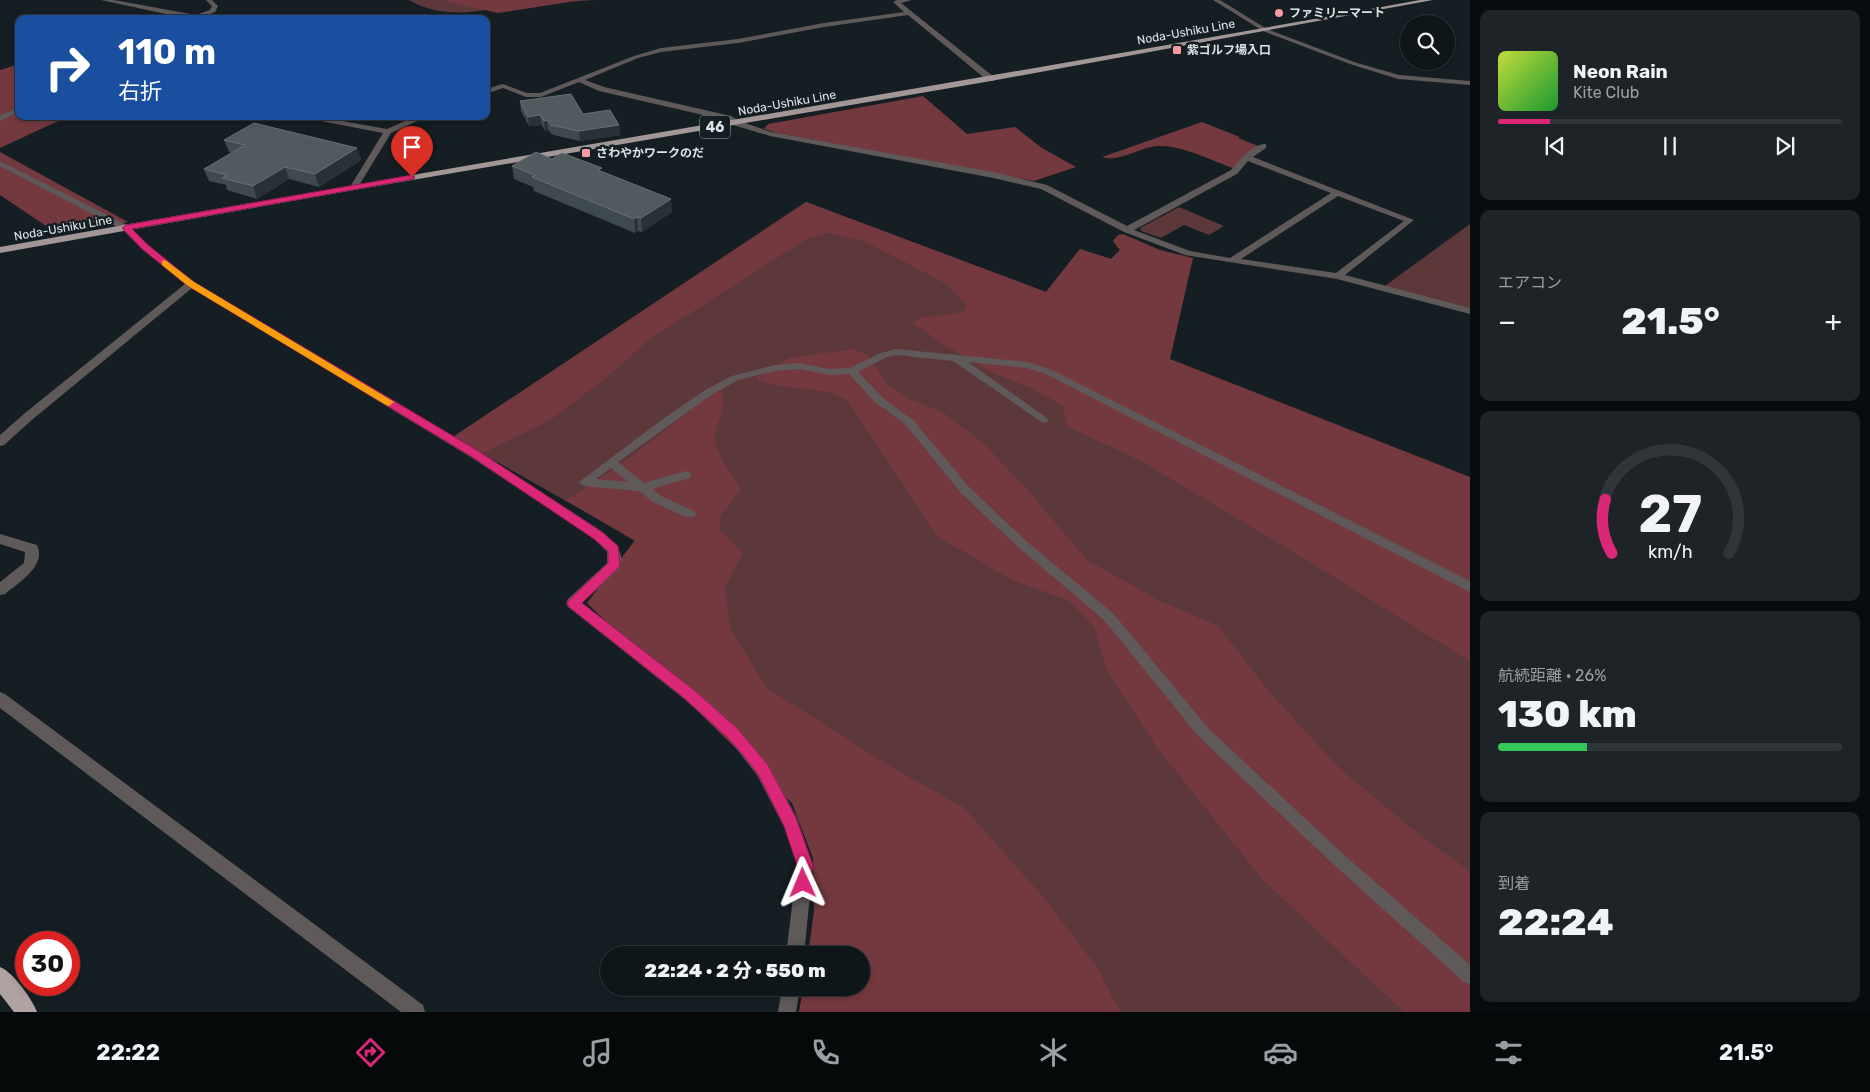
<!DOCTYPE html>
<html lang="ja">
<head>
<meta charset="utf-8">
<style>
  :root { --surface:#0f161a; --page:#1d2327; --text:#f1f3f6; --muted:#9b9fa2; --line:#2f3539; --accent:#db2777 }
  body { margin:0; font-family:Rubik,"Noto Sans JP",sans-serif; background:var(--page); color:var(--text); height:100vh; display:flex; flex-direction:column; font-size:19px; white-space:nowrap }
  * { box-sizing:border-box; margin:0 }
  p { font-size:16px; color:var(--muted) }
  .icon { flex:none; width:28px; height:28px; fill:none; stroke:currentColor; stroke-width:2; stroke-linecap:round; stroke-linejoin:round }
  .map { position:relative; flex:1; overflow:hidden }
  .details { display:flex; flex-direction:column; gap:10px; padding:10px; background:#080c0e; width:400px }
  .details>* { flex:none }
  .hud { position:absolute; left:15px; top:15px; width:475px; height:105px; border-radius:10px; box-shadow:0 2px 8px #0003,0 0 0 1px var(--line); background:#1a4fa0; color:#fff; overflow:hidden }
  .tools { position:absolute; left:1400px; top:15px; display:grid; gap:10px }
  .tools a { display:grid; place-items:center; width:55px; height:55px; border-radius:50%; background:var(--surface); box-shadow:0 2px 8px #0003,0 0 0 1px var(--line); font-size:25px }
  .speed { position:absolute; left:15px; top:931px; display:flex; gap:10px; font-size:25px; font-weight:700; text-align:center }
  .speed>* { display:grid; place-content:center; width:65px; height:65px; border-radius:50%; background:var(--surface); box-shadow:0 2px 8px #0003,0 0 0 1px var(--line); line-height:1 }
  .speed .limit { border:8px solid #d22; background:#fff; color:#111 }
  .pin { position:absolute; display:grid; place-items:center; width:42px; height:42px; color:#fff; margin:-51px -21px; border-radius:50% 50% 50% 0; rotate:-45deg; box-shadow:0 0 5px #0007 }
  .pin .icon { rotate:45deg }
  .me { position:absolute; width:55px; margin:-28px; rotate:359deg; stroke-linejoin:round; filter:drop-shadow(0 0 4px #0008) }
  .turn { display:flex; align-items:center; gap:18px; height:105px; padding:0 20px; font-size:22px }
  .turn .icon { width:65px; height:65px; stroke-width:2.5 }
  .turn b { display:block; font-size:35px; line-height:42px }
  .big { font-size:38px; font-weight:800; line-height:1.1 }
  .details .tile { flex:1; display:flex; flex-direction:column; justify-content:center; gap:8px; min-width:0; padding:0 18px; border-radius:10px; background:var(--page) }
  .details .dial { align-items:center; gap:0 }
  .dial svg { height:130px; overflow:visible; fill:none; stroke:var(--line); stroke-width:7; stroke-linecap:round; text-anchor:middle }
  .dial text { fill:var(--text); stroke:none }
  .song { display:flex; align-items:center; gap:15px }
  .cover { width:60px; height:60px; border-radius:8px; background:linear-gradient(135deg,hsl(70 70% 55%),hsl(130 70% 35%)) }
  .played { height:5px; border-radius:2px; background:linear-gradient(90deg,var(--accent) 15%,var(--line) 15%) }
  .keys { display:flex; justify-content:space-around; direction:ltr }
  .heat { display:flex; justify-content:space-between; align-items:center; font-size:28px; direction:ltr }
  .charge { height:8px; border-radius:4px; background:linear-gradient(90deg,#34c759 26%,var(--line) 0) }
  .trip { position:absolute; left:600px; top:946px; width:270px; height:50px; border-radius:25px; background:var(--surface); box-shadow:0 2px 8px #0003,0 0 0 1px var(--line); font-weight:800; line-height:50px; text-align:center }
  .tab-bar { display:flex; height:80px; justify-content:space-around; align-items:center; background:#06090a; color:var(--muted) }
  .tab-bar .icon { width:35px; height:35px }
  .tab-bar .selected { color:var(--accent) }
  .tab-bar b { font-size:22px; color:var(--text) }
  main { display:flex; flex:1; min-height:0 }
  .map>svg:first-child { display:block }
  .green { fill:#5d383b }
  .forest { fill:#74393f }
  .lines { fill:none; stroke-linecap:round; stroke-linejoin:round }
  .service { fill:#5f5959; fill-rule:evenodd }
  .minor { fill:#5f5959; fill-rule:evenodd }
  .primary { fill:#a29696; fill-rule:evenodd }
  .trunk { fill:#b0a2a2; fill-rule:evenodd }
  .wall { fill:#3f4a4f }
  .shaded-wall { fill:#273136 }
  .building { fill:#505a5f; stroke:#667074 }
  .route { fill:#db2777; stroke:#8e194d }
  .slow { fill:#f59e0b }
  .poi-dot { fill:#f49aa0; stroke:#141e23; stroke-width:2 }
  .labels { text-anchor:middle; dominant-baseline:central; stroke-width:5; stroke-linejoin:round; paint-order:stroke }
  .far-poi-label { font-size:12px; font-weight:bold; fill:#dee5e8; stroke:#141e23; text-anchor:start }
  .far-street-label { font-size:12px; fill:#dee5e8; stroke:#141e23 }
  .shield { fill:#141e23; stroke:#a1a9ad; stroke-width:1 }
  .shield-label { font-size:14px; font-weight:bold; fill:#dee5e8 }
</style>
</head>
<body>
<main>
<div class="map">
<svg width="1470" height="1012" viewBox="0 0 1470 1012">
  <rect width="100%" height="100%" fill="#141e23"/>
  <g class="green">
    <path d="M409,0H595C570,2 546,3 522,5C481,9 447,22 409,0Z"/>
    <polygon points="806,202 1046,292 1080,249 1111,259 1120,250 1113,241 1174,265 1124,405 1470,564 1470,1012 837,1012 861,988 861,955 814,911 813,858 792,803 587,603 635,540 453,437"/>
    <polygon points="1179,207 1224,226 1209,235 1184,225 1161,238 1141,231 1140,228"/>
    <polygon points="1470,224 1470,308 1384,287 1386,285"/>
  </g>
  <g class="forest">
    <polygon points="442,0 582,0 498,13"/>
    <polygon points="13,66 19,67 19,116 69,116 0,148 0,70"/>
    <polygon points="923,96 967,134 1015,127 1042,148 1076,167 1034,181 777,133 764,129 768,124"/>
    <path d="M1202,122L1240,137L1238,138L1258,146L1233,168C1210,160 1184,146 1159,146C1140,146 1121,163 1102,157Z"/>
    <polygon points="0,152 128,222 58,234 0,195"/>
    <polygon points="806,202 1046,292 1080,249 1111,259 1120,250 1113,241 1118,235 1123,234 1160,250 1193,258 1170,359 1470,477 1470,661 1267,536 1141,461 1067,426 1063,406 1032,388 996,374 946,346 913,323 919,318 962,313 967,305 947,284 862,240 828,233 805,240 650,339 602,381 549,421 483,453 453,437"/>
    <path d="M854,349L867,355L886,383L911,400L941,411L983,443L1032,495L1087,560L1160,601L1218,626L1272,695L1340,769L1431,844L1470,871V1012H1404L1263,880L1158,749L1106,669L1095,628L1068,600L1012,580L937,536L848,401C821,383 783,393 755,378L789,358Z"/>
    <path d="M716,391H721C729,408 714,423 715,440C716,455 733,477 741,489L721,515L719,528L743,553L725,587L730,629L767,688L896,770L963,807L1044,898L1098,969L1120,1012H799L803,988H861V955H808L814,911L813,858L792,803L587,603L635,541L565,500C620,470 666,428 716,391Z"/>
  </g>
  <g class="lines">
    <path class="service" d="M896,349L1028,362L1052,370L1470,581V592L1046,374L1027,368L968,362L1047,418L1048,420L1047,422L1043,423L953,361L896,355L887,357L858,372L883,398L914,421L969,487L1026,541L1113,613L1208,728L1342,853L1470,965V984L1464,982L1332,863L1198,736L1105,621L1018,547L961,493L906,425L875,402L849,374L829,375L800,369L775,371L738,380L713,394L618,462L644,483L686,471L690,472L691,475L690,478L652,489L661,496L694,511L696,514L694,517H686L653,502L639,491L584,486L579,482L660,421L705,390L732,376L775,365L800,363L829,369L850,368L881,353ZM611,468L628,482L596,479Z"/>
    <g class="minor">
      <polygon points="101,0 114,0 196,15 210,10 212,6 206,0 212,0 218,6 215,12 198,19 189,19"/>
      <path d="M897,0H912L901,3L994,77V81H988L908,15L824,27L738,43L661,52L638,58L585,80L604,87L731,116L739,121L771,132L993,172L1047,185L1127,226L1231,170C1239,161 1253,143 1266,144V148L1253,157L1414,220L1345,275L1470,308V314L1337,279L1185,255L1124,232L1041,189L993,178L770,136L733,125L725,120L599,91L579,82L541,97H526L503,88L486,94V89L503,84L527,93H540L634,56L661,48L738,39L824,23L904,12L893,2ZM1248,161L1331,193L1230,258L1190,251L1134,230L1237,174ZM1338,196L1404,221L1336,273L1241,259Z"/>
      <polygon points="1213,0 1220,0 1267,29 1354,62 1399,75 1470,81 1470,85 1398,79 1350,64 1263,31"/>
      <polygon points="19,107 19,112 0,121 0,116"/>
      <polygon points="295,116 314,116 387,129 417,116 428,116 391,133 358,187 354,190 350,187 383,133"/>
      <path d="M0,161L129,226L148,245L194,282L480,452L603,532C613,542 627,552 619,569L582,603L694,689L737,727L769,765L797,818L813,865L804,955H786L797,865L784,827L757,775L727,737L684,699L568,607L566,603L568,599L607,563V552L593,538L472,458L192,288L33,419L4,445L0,446V435L25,413L185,284L142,249L123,230L0,166Z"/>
      <path d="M0,534L37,545C47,566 18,583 5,594L0,595V582L24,563L25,552L0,544Z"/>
      <polygon points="0,692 5,694 423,1005 425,1012 401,1012 0,708"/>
      <polygon points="782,988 800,988 796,1012 778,1012"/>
    </g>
    <path class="primary" d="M1420,0H1433L991,81L354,190L0,253V247C473,163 947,85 1420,0Z"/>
    <path class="trunk" d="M0,967C13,972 32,999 37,1012H14L0,994Z"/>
  </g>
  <g class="wall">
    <polygon points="520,101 583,114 619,125 620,135 580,141 553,135 548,130 545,131 542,125 529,126 521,111"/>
    <polygon points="224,140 357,148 361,160 319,187 289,179 257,199 227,190 226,185 209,181 204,169 233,153 229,152"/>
    <polygon points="552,159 602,172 672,212 642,232 638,231 635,233 534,191 533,187 514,179 512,166"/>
  </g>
  <g class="shaded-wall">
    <polygon points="540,115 542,125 529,126 528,117"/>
    <polygon points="547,120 548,130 545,131 544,121"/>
    <polygon points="619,125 620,135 580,141 579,131"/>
    <polygon points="357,148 361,160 319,187 315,174"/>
    <polygon points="285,167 289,179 257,199 253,186"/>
    <polygon points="671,199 672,212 642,232 641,218"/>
    <polygon points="637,217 638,231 635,233 634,219"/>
  </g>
  <g class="building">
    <polygon points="571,94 583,114 610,110 619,125 579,131 551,125 547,120 544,121 540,115 528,117 520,101"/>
    <polygon points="254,123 357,148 315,174 285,167 253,186 222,178 227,175 204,169 245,145 224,140"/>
    <polygon points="536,152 552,159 562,153 602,168 598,170 671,199 641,218 637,217 634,219 532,177 535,175 512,166"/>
  </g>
  <polygon class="route" points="412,175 414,176 414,179 132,229 148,245 194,282 480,452 602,532 618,546 620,565 618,568 582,603 694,690 737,728 768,765 796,818 813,865 809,888 803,891 798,888 795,883 797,865 784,826 758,774 738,749 727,737 684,698 569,607 567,603 569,600 608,563 608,551 594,539 472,457 188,286 142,249 122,228 126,225"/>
  <polygon class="slow" points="165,260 194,282 394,402 389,406 386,405 188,286 162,265 162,261"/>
  <g class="poi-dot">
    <circle cx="1279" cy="13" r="5"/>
    <rect x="1172" y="45" width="10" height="10" rx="2.5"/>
    <rect x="581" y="148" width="10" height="10" rx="2.5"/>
  </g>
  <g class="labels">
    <g class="far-poi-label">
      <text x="1289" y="13">ファミリーマート</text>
      <text x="1187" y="50">紫ゴルフ場入口</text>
      <text x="596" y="153">さわやかワークのだ</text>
    </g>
    <g class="far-street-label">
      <text transform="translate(1186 32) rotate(-10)">Noda-Ushiku Line</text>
      <text transform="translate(787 103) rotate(-10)">Noda-Ushiku Line</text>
      <text transform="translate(63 228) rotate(-10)">Noda-Ushiku Line</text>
    </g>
    <rect class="shield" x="700" y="115.5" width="30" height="23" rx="4"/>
    <g class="shield-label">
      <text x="715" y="127">46</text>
    </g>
  </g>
</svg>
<div class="tools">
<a><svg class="icon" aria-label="search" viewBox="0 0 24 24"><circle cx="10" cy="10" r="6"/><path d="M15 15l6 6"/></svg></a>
</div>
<div class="speed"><div class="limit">30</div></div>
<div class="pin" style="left:412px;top:177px;background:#d93025"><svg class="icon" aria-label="arrive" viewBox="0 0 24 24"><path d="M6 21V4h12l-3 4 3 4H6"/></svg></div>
<svg class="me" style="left:803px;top:883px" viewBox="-20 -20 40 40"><path d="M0-17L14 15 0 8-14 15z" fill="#db2777" stroke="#fff" stroke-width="4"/></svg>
<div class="trip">22:24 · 2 分 · 550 m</div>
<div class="hud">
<div class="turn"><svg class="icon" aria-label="right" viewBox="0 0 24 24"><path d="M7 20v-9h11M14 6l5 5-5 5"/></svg><div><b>110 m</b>右折</div></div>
</div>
</div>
<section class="details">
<div class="tile">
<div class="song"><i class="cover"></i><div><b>Neon Rain</b><p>Kite Club</p></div></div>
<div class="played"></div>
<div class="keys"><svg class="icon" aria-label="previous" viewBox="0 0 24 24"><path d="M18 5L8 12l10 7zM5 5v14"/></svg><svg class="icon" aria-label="pause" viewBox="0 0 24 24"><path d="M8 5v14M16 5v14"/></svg><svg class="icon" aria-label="next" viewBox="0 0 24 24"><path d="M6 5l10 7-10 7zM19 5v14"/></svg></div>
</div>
<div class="tile"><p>エアコン</p>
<div class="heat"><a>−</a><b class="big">21.5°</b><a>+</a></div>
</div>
<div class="tile dial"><svg viewBox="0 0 100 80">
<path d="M14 69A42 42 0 1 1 86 69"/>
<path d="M14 69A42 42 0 0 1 10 36" stroke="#db2777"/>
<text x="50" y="56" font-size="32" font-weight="700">27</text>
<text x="50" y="72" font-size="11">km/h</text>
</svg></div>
<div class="tile"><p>航続距離 · 26%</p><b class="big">130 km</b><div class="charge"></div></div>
<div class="tile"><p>到着</p><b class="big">22:24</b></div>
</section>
</main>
<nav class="tab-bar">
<b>22:22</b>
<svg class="icon selected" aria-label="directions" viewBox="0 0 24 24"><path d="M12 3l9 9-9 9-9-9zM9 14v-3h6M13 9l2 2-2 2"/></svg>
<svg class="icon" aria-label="music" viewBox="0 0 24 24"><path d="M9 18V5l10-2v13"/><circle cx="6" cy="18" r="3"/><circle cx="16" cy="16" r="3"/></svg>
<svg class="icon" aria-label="phone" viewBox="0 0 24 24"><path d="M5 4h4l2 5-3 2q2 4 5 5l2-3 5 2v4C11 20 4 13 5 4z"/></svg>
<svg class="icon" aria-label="climate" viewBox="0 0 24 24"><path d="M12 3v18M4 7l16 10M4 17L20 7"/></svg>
<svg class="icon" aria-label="car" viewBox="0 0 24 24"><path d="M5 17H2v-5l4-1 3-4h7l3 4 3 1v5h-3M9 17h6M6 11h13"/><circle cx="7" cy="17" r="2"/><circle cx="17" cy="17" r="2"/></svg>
<svg class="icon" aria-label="filters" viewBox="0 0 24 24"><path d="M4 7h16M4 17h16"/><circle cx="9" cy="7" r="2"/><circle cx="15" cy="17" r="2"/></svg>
<b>21.5°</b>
</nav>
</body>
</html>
